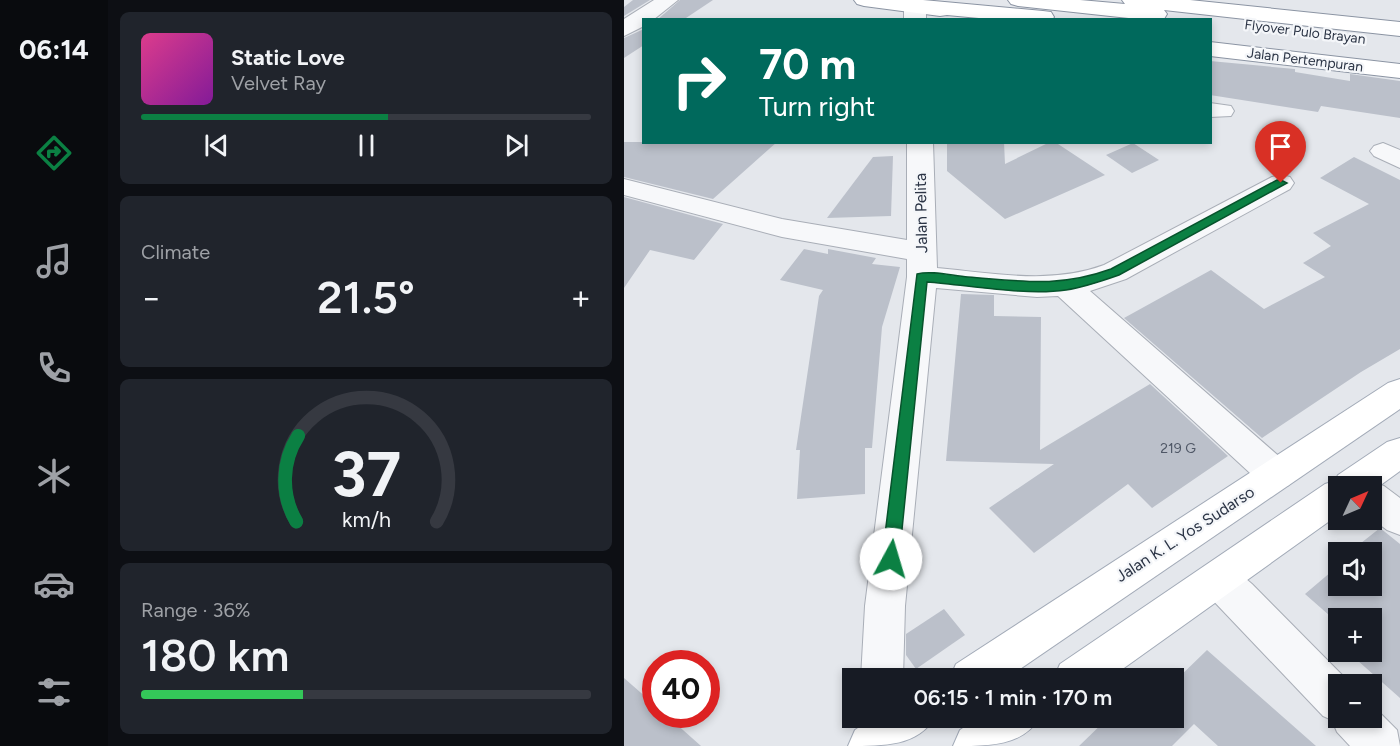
<!DOCTYPE html>
<html lang="en">
<head>
<meta charset="utf-8">
<style>
  :root { --surface:#171b24; --page:#20242c; --text:#f1f3f6; --muted:#9ea1a6; --line:#363941; --accent:#0b8043 }
  body { margin:0; font-family:Figtree,sans-serif; background:var(--page); color:var(--text); height:100vh; display:flex; flex-direction:column; font-size:22px; white-space:nowrap }
  * { box-sizing:border-box; margin:0 }
  p { font-size:20px; color:var(--muted) }
  .icon { flex:none; width:33px; height:33px; fill:none; stroke:currentColor; stroke-width:2; stroke-linecap:round; stroke-linejoin:round }
  .map { position:relative; flex:1; overflow:hidden }
  .details { display:flex; flex-direction:column; gap:12px; padding:12px; background:#0d0f14; width:516px }
  .details>* { flex:none }
  .banner { position:absolute; left:18px; top:18px; width:570px; height:126px; border-radius:0px; box-shadow:0 3px 9px #0003; background:#00695c; color:#fff; overflow:hidden }
  .needle { width:39px; rotate:46deg }
  .controls { position:absolute; left:704px; top:476px; display:grid; gap:12px }
  .controls a { display:grid; place-items:center; width:54px; height:54px; border-radius:0px; background:var(--surface); box-shadow:0 3px 9px #0003; font-size:30px }
  .speed { position:absolute; left:18px; top:650px; display:flex; gap:12px; font-size:30px; font-weight:700; text-align:center }
  .speed>* { display:grid; place-content:center; width:78px; height:78px; border-radius:50%; background:var(--surface); box-shadow:0 3px 9px #0003; line-height:1 }
  .speed .limit { border:9px solid #d22; background:#fff; color:#111 }
  .pin { position:absolute; display:grid; place-items:center; width:51px; height:51px; color:#fff; margin:-62px -26px; border-radius:50% 50% 50% 0; rotate:-45deg; box-shadow:0 0 6px #0007 }
  .pin .icon { rotate:45deg }
  .me { position:absolute; width:66px; margin:-33px; rotate:6deg; stroke-linejoin:round; filter:drop-shadow(0 0 4px #0008) }
  .turn { display:flex; align-items:center; gap:21px; height:126px; padding:0 18px; font-size:27px }
  .turn .icon { width:78px; height:78px; stroke-width:2.5 }
  .turn b { display:block; font-size:42px; line-height:51px }
  .big { font-size:45px; font-weight:600; line-height:1.1 }
  .details .tile { flex:1; display:flex; flex-direction:column; justify-content:center; gap:9px; min-width:0; padding:0 21px; border-radius:9px; background:var(--page) }
  .details .dial { align-items:center; gap:0 }
  .dial svg { height:156px; overflow:visible; fill:none; stroke:var(--line); stroke-width:7; stroke-linecap:round; text-anchor:middle }
  .dial text { fill:var(--text); stroke:none }
  .song { display:flex; align-items:center; gap:18px }
  .cover { width:72px; height:72px; border-radius:9px; background:linear-gradient(135deg,hsl(330 70% 55%),hsl(290 70% 35%)) }
  .played { height:6px; border-radius:3px; background:linear-gradient(90deg,var(--accent) 55%,var(--line) 55%) }
  .keys { display:flex; justify-content:space-around; direction:ltr }
  .heat { display:flex; justify-content:space-between; align-items:center; font-size:33px; direction:ltr }
  .charge { height:9px; border-radius:4px; background:linear-gradient(90deg,#34c759 36%,var(--line) 0) }
  .trip { position:absolute; left:218px; top:668px; width:342px; height:60px; border-radius:0px; background:var(--surface); box-shadow:0 3px 9px #0003; font-weight:600; line-height:60px; text-align:center }
  main { display:flex; flex:1; min-height:0 }
  .dock { display:flex; flex-direction:column; width:108px; justify-content:space-around; align-items:center; background:#090b0e; color:var(--muted) }
  .dock .icon { width:42px; height:42px }
  .dock .current { color:var(--accent) }
  .dock b { font-size:27px; color:var(--text) }
  .map>svg:first-child { display:block }
  .building { fill:#bbc0ca }
  .lines { fill:none; stroke-linecap:round; stroke-linejoin:round }
  .minor-casing { stroke:#a9aeb7; stroke-width:2 }
  .major-casing { stroke:#a3abb8; stroke-width:2 }
  .highway-casing { stroke:#8b94a3; stroke-width:2 }
  .minor { fill:#f7f8fa; fill-rule:evenodd }
  .major { fill:#fff; fill-rule:evenodd }
  .highway { fill:#fff; fill-rule:evenodd }
  .route { fill:#0b8043; stroke:#07532c; stroke-width:1.5 }
  .labels { text-anchor:middle; dominant-baseline:central; stroke-width:4.5; stroke-linejoin:round; paint-order:stroke }
  .far-street-label { font-size:14px; fill:#2b3445; stroke:#f4f6f9 }
  .number-label { font-size:14px; fill:#4f5766 }
  .street-label { font-size:16px; fill:#2b3445; stroke:#f4f6f9 }
</style>
</head>
<body>
<main>
<nav class="dock">
<b>06:14</b>
<svg class="icon current" aria-label="directions" viewBox="0 0 24 24"><path d="M12 3l9 9-9 9-9-9zM9 14v-3h6M13 9l2 2-2 2"/></svg>
<svg class="icon" aria-label="music" viewBox="0 0 24 24"><path d="M9 18V5l10-2v13"/><circle cx="6" cy="18" r="3"/><circle cx="16" cy="16" r="3"/></svg>
<svg class="icon" aria-label="phone" viewBox="0 0 24 24"><path d="M5 4h4l2 5-3 2q2 4 5 5l2-3 5 2v4C11 20 4 13 5 4z"/></svg>
<svg class="icon" aria-label="climate" viewBox="0 0 24 24"><path d="M12 3v18M4 7l16 10M4 17L20 7"/></svg>
<svg class="icon" aria-label="car" viewBox="0 0 24 24"><path d="M5 17H2v-5l4-1 3-4h7l3 4 3 1v5h-3M9 17h6M6 11h13"/><circle cx="7" cy="17" r="2"/><circle cx="17" cy="17" r="2"/></svg>
<svg class="icon" aria-label="filters" viewBox="0 0 24 24"><path d="M4 7h16M4 17h16"/><circle cx="9" cy="7" r="2"/><circle cx="15" cy="17" r="2"/></svg>
</nav>
<section class="details">
<div class="tile">
<div class="song"><i class="cover"></i><div><b>Static Love</b><p>Velvet Ray</p></div></div>
<div class="played"></div>
<div class="keys"><svg class="icon" aria-label="previous" viewBox="0 0 24 24"><path d="M18 5L8 12l10 7zM5 5v14"/></svg><svg class="icon" aria-label="pause" viewBox="0 0 24 24"><path d="M8 5v14M16 5v14"/></svg><svg class="icon" aria-label="next" viewBox="0 0 24 24"><path d="M6 5l10 7-10 7zM19 5v14"/></svg></div>
</div>
<div class="tile"><p>Climate</p>
<div class="heat"><a>−</a><b class="big">21.5°</b><a>+</a></div>
</div>
<div class="tile dial"><svg viewBox="0 0 100 80">
<path d="M14 69A42 42 0 1 1 86 69"/>
<path d="M14 69A42 42 0 0 1 15 25" stroke="#0b8043"/>
<text x="50" y="56" font-size="32" font-weight="700">37</text>
<text x="50" y="72" font-size="11">km/h</text>
</svg></div>
<div class="tile"><p>Range · 36%</p><b class="big">180 km</b><div class="charge"></div></div>
</section>
<div class="map">
<svg width="776" height="746" viewBox="0 0 776 746">
  <rect width="100%" height="100%" fill="#e4e7ec"/>
  <g class="building">
    <polygon points="9,0 26,0 0,16 0,7"/>
    <polygon points="56,0 89,0 59,20 33,20"/>
    <polygon points="20,29 20,45 0,58 0,38"/>
    <polygon points="586,61 671,69 671,72 726,81 726,74 776,81 776,118 697,106 694,112 586,95"/>
    <polygon points="0,142 153,142 89,199 0,177"/>
    <polygon points="323,142 380,142 381,164 426,142 431,142 481,175 381,219 323,171"/>
    <polygon points="509,143 535,160 508,173 482,155"/>
    <polygon points="269,156 267,216 203,218 249,157"/>
    <polygon points="730,157 776,180 776,349 737,372 638,438 500,318 587,270 640,309 701,277 679,263 707,246 689,233 745,204 696,178"/>
    <polygon points="0,197 99,224 70,260 26,250 0,288"/>
    <polygon points="180,249 204,254 204,249 252,258 248,264 276,267 258,327 248,448 241,448 241,494 173,499 176,450 172,450 195,296 199,290 156,280"/>
    <polygon points="337,294 370,295 370,316 417,317 416,450 526,384 604,456 528,508 504,484 410,553 365,508 430,464 322,461"/>
    <polygon points="756,528 776,544 776,698 733,660 743,651 747,651 747,618 714,618 714,623 681,594 714,566 714,585 747,585 747,552 731,552 735,549 732,547"/>
    <polygon points="320,609 341,635 292,669 282,655 282,634"/>
    <polygon points="583,650 692,746 594,746 570,724 548,746 455,746 485,717 549,717 549,683"/>
    <polygon points="0,678 32,706 32,714 41,714 77,746 0,746"/>
  </g>
  <g class="lines">
    <g class="minor-casing">
      <g id="minor">
        <polygon points="30,0 54,0 29,20 20,20 20,26 0,36 0,19"/>
        <polygon points="292,0 298,2 302,6 302,20 280,20 280,6 284,2"/>
        <polygon points="586,103 607,106 610,111 607,116 586,117"/>
        <path d="M283,142H309L313,268C369,273 426,285 480,265L648,177L657,175L666,177L670,183L666,189L502,279L466,291L665,465L670,475L665,485L652,490L639,485L434,296L413,297L312,288L281,606L279,678H237L241,606L283,277V259L158,237L0,195V179L158,219L283,240Z"/>
        <polygon points="759,143 776,150 776,168 750,156 746,151 750,146"/>
        <polygon points="747,482 760,486 776,498 776,535 763,530 747,518 747,486 735,486"/>
        <polygon points="594,562 608,567 628,584 727,684 714,684 714,717 747,717 747,704 773,730 776,746 726,746 713,732 708,720 699,716 580,591 574,579 580,567"/>
      </g>
    </g>
    <g class="major-casing">
      <g id="major">
        <polygon points="776,379 776,409 383,678 326,678 332,664 764,383"/>
        <polygon points="776,438 776,471 747,492 747,486 714,486 714,515 486,678 430,678 436,664 701,484 711,481 714,475 763,442"/>
        <path d="M250,717H311C294,746 261,746 224,746L231,730Z"/>
        <path d="M355,717H416C399,746 366,746 329,746L336,730Z"/>
      </g>
    </g>
    <g class="highway-casing">
      <g id="highway">
        <polygon points="230,0 299,0 419,11 427,12 430,17 428,20 376,20 323,15 316,16 240,6 233,4"/>
        <polygon points="384,0 456,0 501,4 498,0 566,0 776,22 776,36 540,10 543,14 540,19 523,20 394,6 387,4"/>
        <polygon points="586,42 776,64 776,78 586,56"/>
      </g>
    </g>
    <use href="#minor" class="minor"/>
    <use href="#major" class="major"/>
    <use href="#highway" class="highway"/>
  </g>
  <path class="route" d="M653,180H657L663,183L495,275C478,281 461,287 442,290C401,296 345,285 303,282L275,559L272,564L267,566L261,564L258,559L293,274C308,270 329,276 344,277C397,281 435,288 487,269Z"/>
  <g class="labels">
    <g class="far-street-label">
      <text transform="translate(681 32) rotate(7)">Flyover Pulo Brayan</text>
      <text transform="translate(681 60) rotate(7)">Jalan Pertempuran</text>
    </g>
    <g class="number-label">
      <text x="554" y="448">219 G</text>
    </g>
    <g class="street-label">
      <text transform="translate(297 213) rotate(-91)">Jalan Pelita</text>
      <text transform="translate(561 534) rotate(-33)">Jalan K. L. Yos Sudarso</text>
    </g>
  </g>
</svg>
<div class="controls">
<a><svg class="needle" viewBox="-14 -14 28 28"><path d="M0-13l5 13h-10z" fill="#e53935"/><path d="M0 13l5-13h-10z" fill="#9ea1a6"/></svg></a>
<a><svg class="icon" aria-label="sound" viewBox="0 0 24 24"><path d="M4 9h4l5-4v14l-5-4H4zM17 9q2 3 0 6"/></svg></a>
<a>+</a>
<a>−</a>
</div>
<div class="speed"><div class="limit">40</div></div>
<div class="pin" style="left:657px;top:183px;background:#d93025"><svg class="icon" aria-label="arrive" viewBox="0 0 24 24"><path d="M6 21V4h12l-3 4 3 4H6"/></svg></div>
<svg class="me" style="left:267px;top:559px" viewBox="-20 -20 40 40"><circle r="19" fill="#fff"/><path d="M0-13L10 11 0 6-10 11z" fill="#0b8043"/></svg>
<div class="trip">06:15 · 1 min · 170 m</div>
<div class="banner">
<div class="turn"><svg class="icon" aria-label="right" viewBox="0 0 24 24"><path d="M7 20v-9h11M14 6l5 5-5 5"/></svg><div><b>70 m</b>Turn right</div></div>
</div>
</div>
</main>
</body>
</html>
